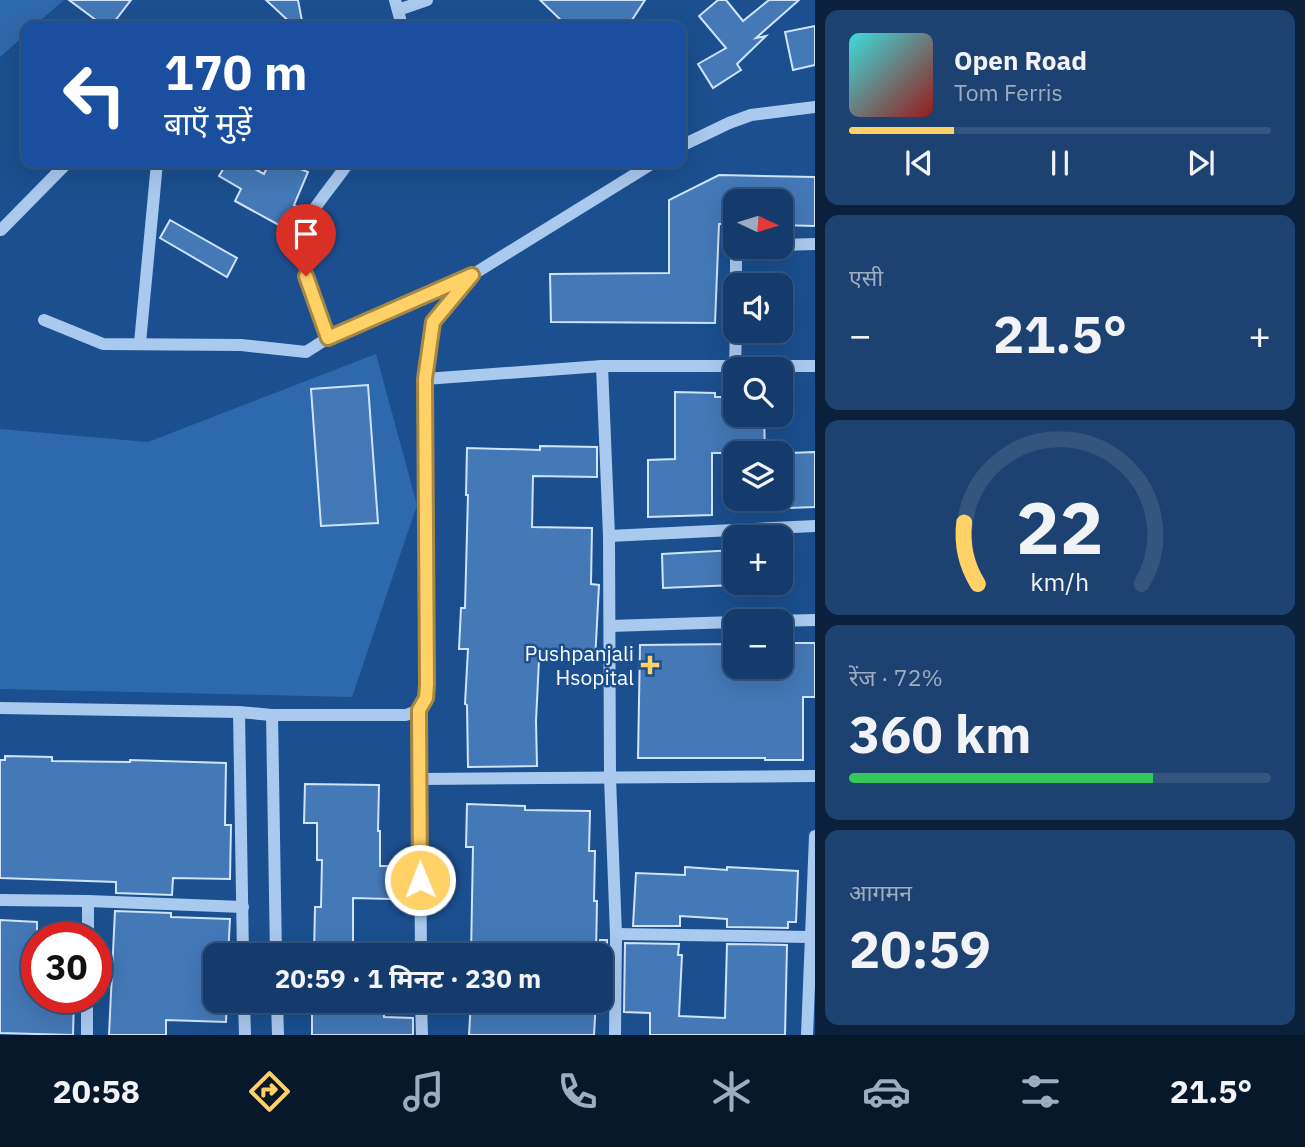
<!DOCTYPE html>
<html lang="hi">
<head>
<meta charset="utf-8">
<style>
  :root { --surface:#143b6b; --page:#1d4271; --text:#f1f3f6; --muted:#9dadc1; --line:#33557e; --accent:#ffd166 }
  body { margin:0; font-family:"IBM Plex Sans","Noto Sans Devanagari",sans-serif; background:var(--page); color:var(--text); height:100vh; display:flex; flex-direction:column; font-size:26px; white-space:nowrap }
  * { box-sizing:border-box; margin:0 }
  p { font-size:23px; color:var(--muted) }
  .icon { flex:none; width:38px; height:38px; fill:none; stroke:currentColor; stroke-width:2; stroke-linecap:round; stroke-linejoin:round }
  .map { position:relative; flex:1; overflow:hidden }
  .details { display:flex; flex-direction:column; gap:10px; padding:10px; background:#0b203b; width:490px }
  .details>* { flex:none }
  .hud { position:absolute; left:21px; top:21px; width:665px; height:147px; border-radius:14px; box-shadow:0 7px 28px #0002,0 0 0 2px var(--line); background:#1a4fa0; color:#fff; overflow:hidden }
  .needle { width:46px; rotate:94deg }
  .buttons { position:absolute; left:723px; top:189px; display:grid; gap:14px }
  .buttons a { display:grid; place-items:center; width:70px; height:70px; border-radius:14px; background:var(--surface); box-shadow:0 7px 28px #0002,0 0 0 2px var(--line); font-size:35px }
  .speed { position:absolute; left:21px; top:922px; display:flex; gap:14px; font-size:35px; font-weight:700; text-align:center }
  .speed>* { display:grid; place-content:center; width:91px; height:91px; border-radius:50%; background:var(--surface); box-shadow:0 7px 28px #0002,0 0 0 2px var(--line); line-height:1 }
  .speed .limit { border:10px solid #d22; background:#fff; color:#111 }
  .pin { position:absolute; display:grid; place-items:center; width:60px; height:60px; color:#fff; margin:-72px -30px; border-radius:50% 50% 50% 0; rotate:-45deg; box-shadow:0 0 7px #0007 }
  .pin .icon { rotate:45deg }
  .me { position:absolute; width:77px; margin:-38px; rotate:359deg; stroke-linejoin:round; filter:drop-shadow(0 0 5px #0008) }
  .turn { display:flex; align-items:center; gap:24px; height:147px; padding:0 28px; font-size:32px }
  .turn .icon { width:91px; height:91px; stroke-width:2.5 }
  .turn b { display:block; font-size:49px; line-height:60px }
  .big { font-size:52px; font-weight:700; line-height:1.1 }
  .details .tile { flex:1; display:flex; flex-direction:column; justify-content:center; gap:10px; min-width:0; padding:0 24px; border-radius:14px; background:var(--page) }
  .details .dial { align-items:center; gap:0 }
  .dial svg { height:182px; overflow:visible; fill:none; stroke:var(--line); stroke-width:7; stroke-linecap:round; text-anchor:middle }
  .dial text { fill:var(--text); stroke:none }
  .song { display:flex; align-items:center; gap:21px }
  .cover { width:84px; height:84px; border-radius:10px; background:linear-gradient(135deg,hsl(180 70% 55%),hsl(0 70% 35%)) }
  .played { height:7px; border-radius:4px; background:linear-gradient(90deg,var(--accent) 25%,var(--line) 25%) }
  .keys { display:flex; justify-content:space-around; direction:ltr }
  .heat { display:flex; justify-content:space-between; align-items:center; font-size:38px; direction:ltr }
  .charge { height:10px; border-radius:5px; background:linear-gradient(90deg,#34c759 72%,var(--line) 0) }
  .trip { position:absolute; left:203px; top:943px; width:410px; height:70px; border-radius:14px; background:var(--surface); box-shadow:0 7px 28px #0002,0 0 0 2px var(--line); font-weight:700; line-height:70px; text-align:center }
  .menu { display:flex; height:112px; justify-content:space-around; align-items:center; background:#08182b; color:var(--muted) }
  .menu .icon { width:49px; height:49px }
  .menu .active { color:var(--accent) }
  .menu b { font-size:32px; color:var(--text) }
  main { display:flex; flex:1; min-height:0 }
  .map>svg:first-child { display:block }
  .green { fill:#2e69ad }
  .building { fill:#4478b7; stroke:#cfe3fa; stroke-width:2 }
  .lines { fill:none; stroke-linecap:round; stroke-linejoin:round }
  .minor { stroke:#a9c9ee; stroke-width:12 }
  .route-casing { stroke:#a68842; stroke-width:18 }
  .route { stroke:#ffd166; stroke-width:12 }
  .poi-dot { fill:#ffd166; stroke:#1b4f8f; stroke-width:2.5 }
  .labels { text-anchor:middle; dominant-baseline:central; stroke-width:5; stroke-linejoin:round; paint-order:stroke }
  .poi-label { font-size:21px; fill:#fff; stroke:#1b4f8f; text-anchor:end }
</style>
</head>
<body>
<main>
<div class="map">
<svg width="815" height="1035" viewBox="0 0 815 1035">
  <rect width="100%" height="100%" fill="#1b4f8f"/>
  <g class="green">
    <polygon points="0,0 64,0 34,26 26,26 26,34 0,57"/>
    <polygon points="376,354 417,505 352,697 0,689 0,429 148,442"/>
  </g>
  <g class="building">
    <polygon points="69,0 131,0 111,26 104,26"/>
    <polygon points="266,0 298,0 303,26 294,26"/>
    <polygon points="540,0 645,0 628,26 567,26"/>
    <polygon points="718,0 726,0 743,21 769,0 799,0 756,38 766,36 737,64 741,70 713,88 698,64 726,48 699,16"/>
    <polygon points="815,26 815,65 793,70 785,32"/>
    <polygon points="227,163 244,163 264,174 269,163 286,163 308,172 294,205 299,208 288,230 235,201 241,189 219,176"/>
    <polygon points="719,175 815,177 815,226 780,225 780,201 735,201 735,224 719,224 715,323 551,322 550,274 669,273 669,200"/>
    <polygon points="170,220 237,258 227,277 160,238"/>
    <polygon points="368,385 378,523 321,526 311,389"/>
    <polygon points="675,392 715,393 715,397 735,397 735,415 764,415 765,453 712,453 712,515 648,517 648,460 675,459"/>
    <polygon points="540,446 597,447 597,477 533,476 532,527 592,528 591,584 599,585 595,661 539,660 536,721 537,766 468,767 467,705 465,704 468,649 459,649 461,608 465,608 468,495 466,495 467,448 540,450"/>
    <polygon points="815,452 815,507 790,508 788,453"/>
    <polygon points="735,550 735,585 663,588 662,554"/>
    <polygon points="780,643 815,643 815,697 803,697 803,760 765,760 765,758 638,758 640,645 735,644 735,667 780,667"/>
    <polygon points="5,756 52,757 52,761 130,762 130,760 226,763 225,825 231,825 230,879 173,878 172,895 116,893 116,882 0,878 0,760 5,760"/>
    <polygon points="305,784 379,785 378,831 380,831 380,866 391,866 391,899 353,898 353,956 314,956 315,907 321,907 322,860 317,860 317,823 304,823"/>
    <polygon points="467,804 525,806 525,810 590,811 589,851 595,851 594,901 597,901 596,956 471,956 473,847 466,847"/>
    <polygon points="685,867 727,870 727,867 798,871 796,922 788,922 788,928 727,927 727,919 680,916 680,926 633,926 636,873 685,875"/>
    <polygon points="115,911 171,913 171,917 230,919 228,956 215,956 215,1001 227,1001 226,1022 166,1020 166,1035 109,1035"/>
    <polygon points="0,920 37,922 37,998 74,998 73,1035 0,1033"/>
    <polygon points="600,940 607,940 606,1011 600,1011"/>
    <polygon points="625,943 679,944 678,955 682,955 679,1016 725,1018 727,944 787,945 785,1035 650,1035 650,1013 624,1012"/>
    <polygon points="312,1001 384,1001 384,1017 413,1018 413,1035 312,1035"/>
    <polygon points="471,1001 596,1001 594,1035 469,1035"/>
  </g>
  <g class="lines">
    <g class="minor">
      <polyline points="395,0 402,26"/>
      <polyline points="398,10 427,0"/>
      <polyline points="681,146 729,123 751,115 815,107"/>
      <polyline points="1,230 67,163"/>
      <polyline points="780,245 815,244"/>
      <polyline points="736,285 736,253 739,247"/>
      <polyline points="44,320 103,344 241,345 306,352 328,338 467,277"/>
      <path d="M328,338L297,245C305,214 331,189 348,163"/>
      <polyline points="140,343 157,163"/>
      <polyline points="602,366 609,536 610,778 616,934 615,1035"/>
      <polyline points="735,366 736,331"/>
      <polyline points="425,379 602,366 815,366"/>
      <polyline points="609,536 815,526"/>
      <polyline points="774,621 815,620"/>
      <polyline points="610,626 735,622"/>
      <polyline points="0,708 239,712 272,715 406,715 419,710 426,698 425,379 433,322 472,275 653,163"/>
      <polyline points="419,710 421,956"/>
      <polyline points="239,712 243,956"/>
      <polyline points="272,715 276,956"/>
      <polyline points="419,779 815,776"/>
      <polyline points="0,900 88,901 243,907"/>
      <polyline points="616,934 810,937"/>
      <polyline points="88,938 88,901"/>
      <polyline points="244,1001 245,1035"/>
      <polyline points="277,1001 278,1035"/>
      <polyline points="421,1001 422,1035"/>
      <polyline points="87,1035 87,998"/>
      <polyline points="807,1035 815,836"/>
    </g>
  </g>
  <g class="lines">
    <g class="route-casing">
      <polyline id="route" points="306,276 328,338 472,275 433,322 425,379 427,684 426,698 419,710 420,880"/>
    </g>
    <use href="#route" class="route"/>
  </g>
  <path class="poi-dot" d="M646.5 654.5h7v7h7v7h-7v7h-7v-7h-7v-7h7z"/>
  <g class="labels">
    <g class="poi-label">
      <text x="634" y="653">Pushpanjali<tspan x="634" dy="24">Hsopital</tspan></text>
    </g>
  </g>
</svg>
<div class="buttons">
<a><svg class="needle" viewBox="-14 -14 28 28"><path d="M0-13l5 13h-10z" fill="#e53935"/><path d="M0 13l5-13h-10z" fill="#9dadc1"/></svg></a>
<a><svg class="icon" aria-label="sound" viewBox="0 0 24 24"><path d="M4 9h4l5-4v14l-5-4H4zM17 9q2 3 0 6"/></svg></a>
<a><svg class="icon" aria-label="search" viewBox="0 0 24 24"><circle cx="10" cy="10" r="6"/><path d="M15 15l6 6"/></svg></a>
<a><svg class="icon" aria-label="layers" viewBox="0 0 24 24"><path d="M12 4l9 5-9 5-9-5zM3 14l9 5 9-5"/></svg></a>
<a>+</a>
<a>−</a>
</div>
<div class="speed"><div class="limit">30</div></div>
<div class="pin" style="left:306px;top:276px;background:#d93025"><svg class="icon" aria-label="arrive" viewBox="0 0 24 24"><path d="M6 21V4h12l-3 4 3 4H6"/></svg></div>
<svg class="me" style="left:420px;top:880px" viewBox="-20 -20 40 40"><circle r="17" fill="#ffd166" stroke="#fff" stroke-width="3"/><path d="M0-11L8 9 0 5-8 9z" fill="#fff"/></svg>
<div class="trip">20:59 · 1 मिनट · 230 m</div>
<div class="hud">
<div class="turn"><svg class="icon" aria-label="left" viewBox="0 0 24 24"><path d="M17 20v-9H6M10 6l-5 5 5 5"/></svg><div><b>170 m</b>बाएँ मुड़ें</div></div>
</div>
</div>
<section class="details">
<div class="tile">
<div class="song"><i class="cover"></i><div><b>Open Road</b><p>Tom Ferris</p></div></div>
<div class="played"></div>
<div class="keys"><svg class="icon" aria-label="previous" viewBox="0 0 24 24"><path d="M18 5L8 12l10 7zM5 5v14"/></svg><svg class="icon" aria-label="pause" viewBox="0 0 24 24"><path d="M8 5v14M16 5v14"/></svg><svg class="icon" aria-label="next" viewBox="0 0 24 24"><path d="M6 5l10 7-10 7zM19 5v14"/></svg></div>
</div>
<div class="tile"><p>एसी</p>
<div class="heat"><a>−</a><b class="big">21.5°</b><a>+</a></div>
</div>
<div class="tile dial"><svg viewBox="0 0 100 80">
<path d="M14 69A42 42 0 1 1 86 69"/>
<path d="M14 69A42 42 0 0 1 8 42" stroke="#ffd166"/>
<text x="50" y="56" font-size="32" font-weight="700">22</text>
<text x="50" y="72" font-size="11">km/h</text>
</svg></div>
<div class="tile"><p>रेंज · 72%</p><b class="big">360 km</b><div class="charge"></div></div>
<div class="tile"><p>आगमन</p><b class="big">20:59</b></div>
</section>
</main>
<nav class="menu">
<b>20:58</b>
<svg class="icon active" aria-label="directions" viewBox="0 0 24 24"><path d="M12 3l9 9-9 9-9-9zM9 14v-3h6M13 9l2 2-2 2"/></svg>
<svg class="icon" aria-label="music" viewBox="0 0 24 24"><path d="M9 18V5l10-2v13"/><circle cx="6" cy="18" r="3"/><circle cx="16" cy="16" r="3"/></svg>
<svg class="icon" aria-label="phone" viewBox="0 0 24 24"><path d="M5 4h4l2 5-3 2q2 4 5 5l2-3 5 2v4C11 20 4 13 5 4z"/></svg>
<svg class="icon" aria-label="climate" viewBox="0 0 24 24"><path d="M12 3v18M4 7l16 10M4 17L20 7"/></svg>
<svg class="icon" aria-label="car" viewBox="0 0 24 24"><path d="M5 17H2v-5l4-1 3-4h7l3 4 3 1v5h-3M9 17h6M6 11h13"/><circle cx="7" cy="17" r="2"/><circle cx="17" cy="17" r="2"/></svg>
<svg class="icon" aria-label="filters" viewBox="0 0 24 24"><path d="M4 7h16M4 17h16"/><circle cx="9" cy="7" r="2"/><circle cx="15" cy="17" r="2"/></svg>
<b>21.5°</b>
</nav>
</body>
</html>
